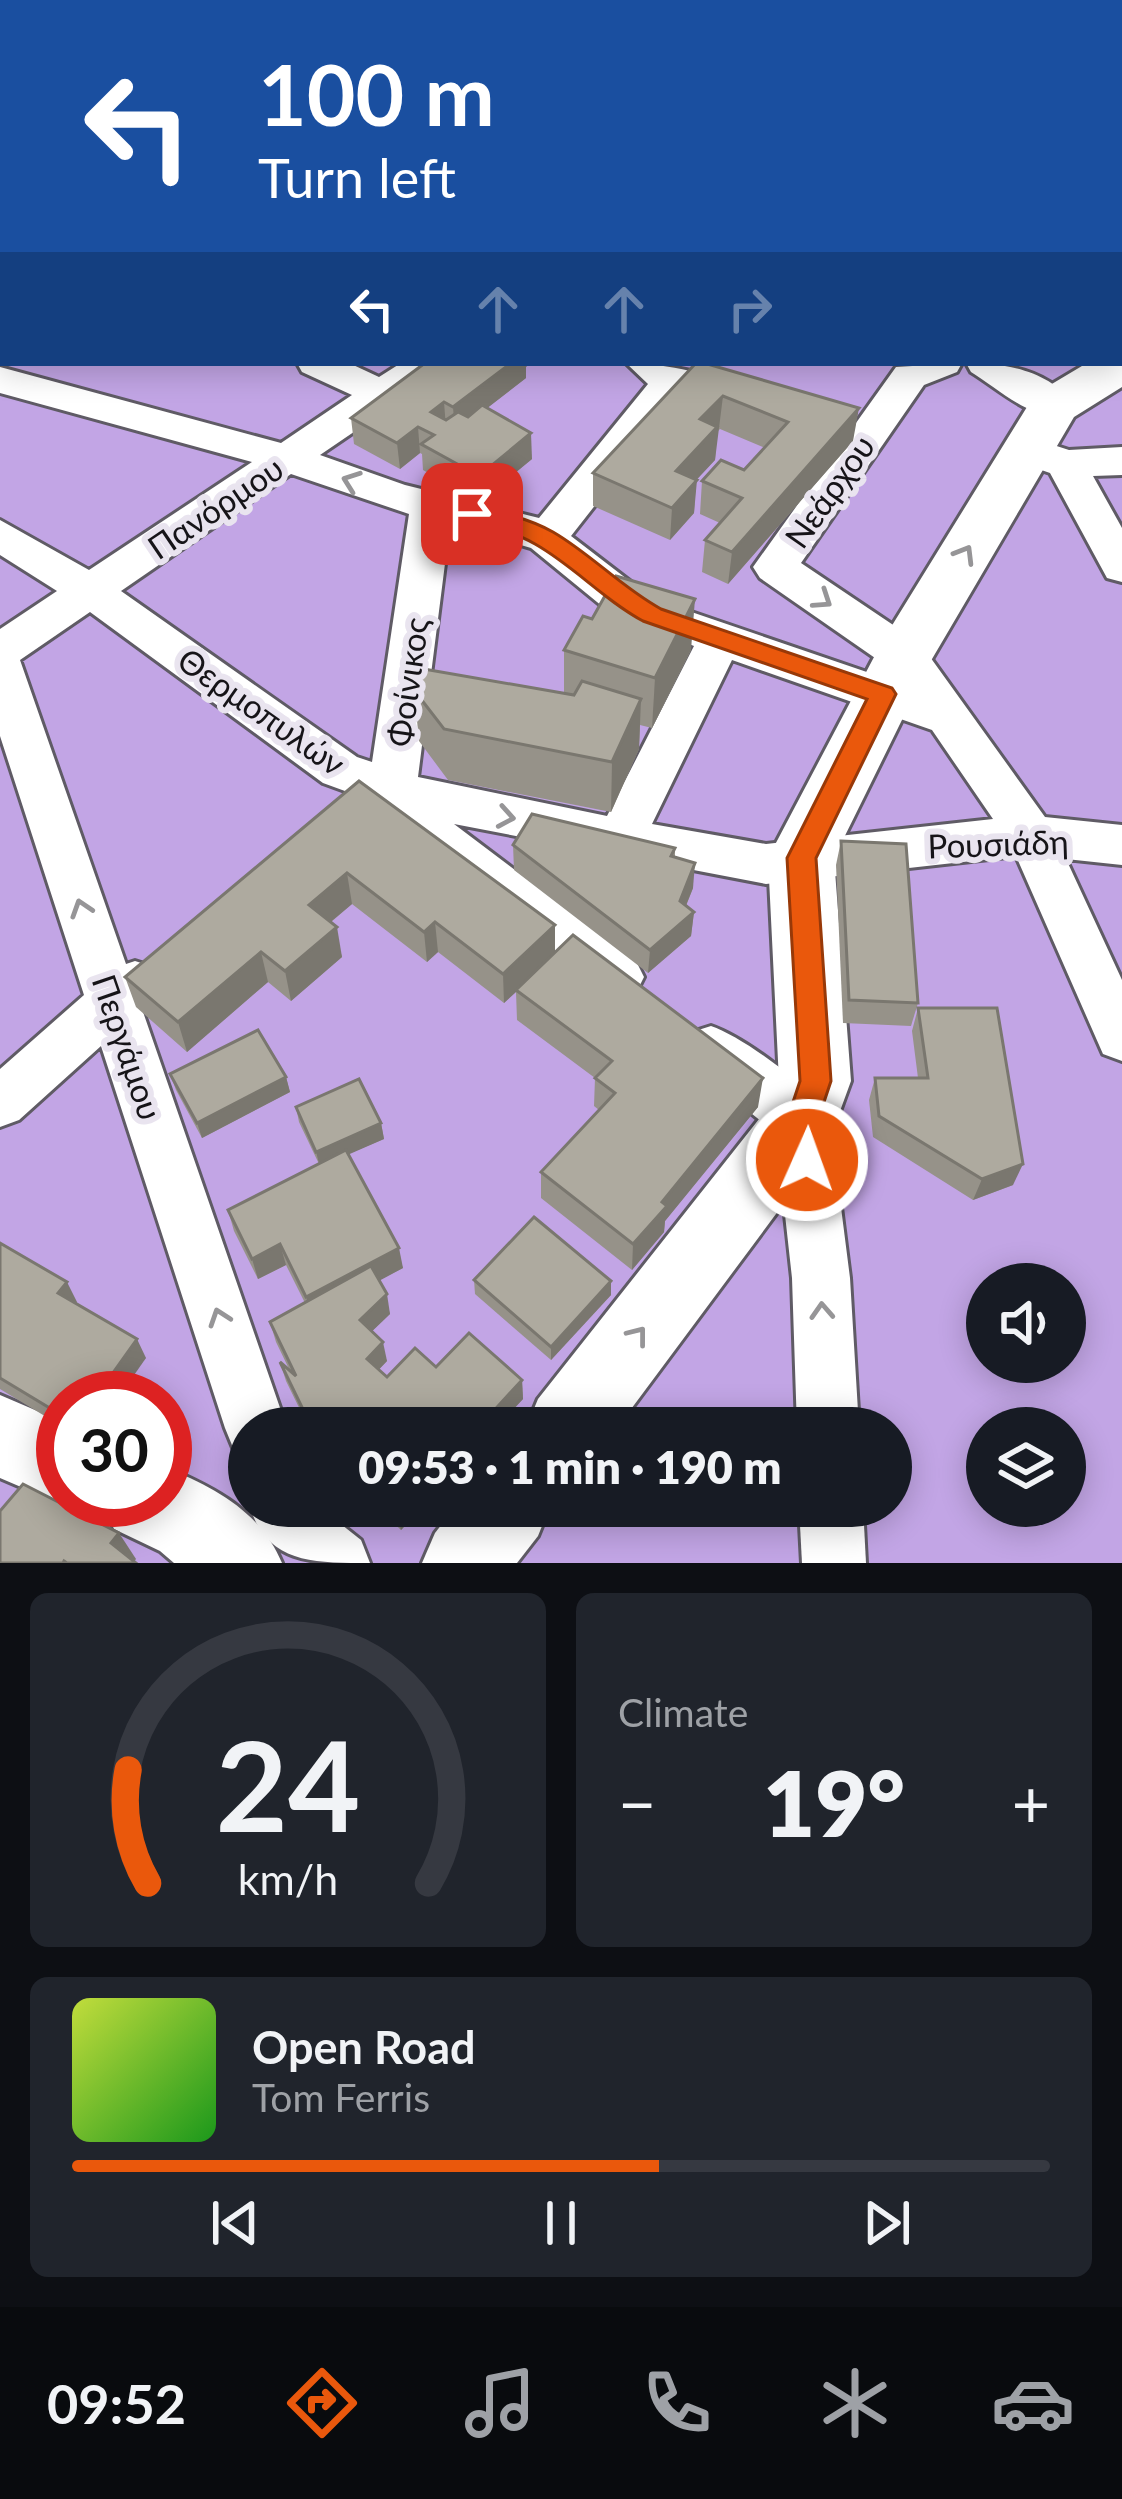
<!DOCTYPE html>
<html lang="en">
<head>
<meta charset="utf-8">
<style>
  :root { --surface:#171b24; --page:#20242c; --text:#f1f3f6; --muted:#9ea1a6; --line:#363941; --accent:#ea580c }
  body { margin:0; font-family:Lato,sans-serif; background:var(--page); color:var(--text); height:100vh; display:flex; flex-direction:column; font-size:45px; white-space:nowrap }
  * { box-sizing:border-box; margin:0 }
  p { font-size:39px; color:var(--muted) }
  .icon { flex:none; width:66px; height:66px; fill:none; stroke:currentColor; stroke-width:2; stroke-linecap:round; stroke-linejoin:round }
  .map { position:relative; height:1563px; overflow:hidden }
  .details { display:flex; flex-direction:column; gap:30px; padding:30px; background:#0d0f14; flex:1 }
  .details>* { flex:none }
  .banner { position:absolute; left:0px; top:0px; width:1122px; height:366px; box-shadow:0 6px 30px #0003; background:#1a4fa0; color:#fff; overflow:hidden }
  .tools { position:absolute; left:966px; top:1263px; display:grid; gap:24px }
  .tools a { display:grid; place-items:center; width:120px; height:120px; border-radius:50%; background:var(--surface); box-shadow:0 6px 30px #0003; font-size:60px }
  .speed { position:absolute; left:36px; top:1371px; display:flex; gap:24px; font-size:60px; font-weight:700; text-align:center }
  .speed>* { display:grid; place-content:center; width:156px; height:156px; border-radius:50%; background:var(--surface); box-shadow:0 6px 30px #0003; line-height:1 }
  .speed .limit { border:18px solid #d22; background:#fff; color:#111 }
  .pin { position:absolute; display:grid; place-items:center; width:102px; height:102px; color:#fff; margin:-51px; border-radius:24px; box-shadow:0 6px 18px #0006 }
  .me { position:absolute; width:132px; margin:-66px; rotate:2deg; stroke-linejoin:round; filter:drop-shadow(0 0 9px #0008) }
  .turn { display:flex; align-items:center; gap:42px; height:252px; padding:0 60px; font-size:54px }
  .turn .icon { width:156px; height:156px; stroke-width:2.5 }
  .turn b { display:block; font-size:84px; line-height:102px }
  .lanes { display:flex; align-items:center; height:114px; padding:0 60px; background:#0003; justify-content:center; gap:60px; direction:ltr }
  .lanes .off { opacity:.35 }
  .big { font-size:90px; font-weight:800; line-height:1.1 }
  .details .tile { flex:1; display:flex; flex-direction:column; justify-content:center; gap:18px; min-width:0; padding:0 42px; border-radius:18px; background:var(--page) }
  .details .dial { align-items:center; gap:0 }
  .dial svg { height:312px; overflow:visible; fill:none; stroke:var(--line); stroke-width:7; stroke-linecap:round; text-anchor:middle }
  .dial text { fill:var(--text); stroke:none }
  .song { display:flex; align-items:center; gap:36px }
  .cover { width:144px; height:144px; border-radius:18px; background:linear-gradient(135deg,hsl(70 70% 55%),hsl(120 70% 35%)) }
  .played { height:12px; border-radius:6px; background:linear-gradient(90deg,var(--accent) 60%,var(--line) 60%) }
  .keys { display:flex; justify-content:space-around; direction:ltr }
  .heat { display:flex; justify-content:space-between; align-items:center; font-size:66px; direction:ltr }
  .details .tiles { flex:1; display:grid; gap:30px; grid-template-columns:1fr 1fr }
  .tile:last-child { grid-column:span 2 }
  .trip { position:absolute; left:228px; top:1407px; width:684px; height:120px; border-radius:60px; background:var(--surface); box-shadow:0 6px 30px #0003; font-weight:800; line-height:120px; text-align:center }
  .tabs { display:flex; height:192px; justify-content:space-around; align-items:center; background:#090b0e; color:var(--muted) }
  .tabs .icon { width:84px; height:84px }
  .tabs .on { color:var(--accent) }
  .tabs b { font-size:54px; color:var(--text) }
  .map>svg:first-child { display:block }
  .green { fill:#c2a5e5; fill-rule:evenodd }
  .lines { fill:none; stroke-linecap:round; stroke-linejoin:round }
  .minor-casing { stroke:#5f5b65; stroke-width:6 }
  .major-casing { stroke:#5f5b65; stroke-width:6 }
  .minor { fill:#fff; fill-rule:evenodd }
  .major { fill:#fff; fill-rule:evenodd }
  .wall { fill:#969289 }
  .shaded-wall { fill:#7a776f }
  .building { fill:#aeaa9f; stroke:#7a776f; stroke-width:3 }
  .oneway { stroke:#969597 }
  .route { fill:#ea580c; stroke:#983908; stroke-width:3 }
  .labels { text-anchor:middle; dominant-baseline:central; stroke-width:12; stroke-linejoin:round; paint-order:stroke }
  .street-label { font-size:33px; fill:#161418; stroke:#e9e4ef }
</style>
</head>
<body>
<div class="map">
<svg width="1122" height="1563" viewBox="0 0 1122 1563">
  <rect width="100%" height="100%" fill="#e9e4ef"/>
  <path class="green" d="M0,0H1122V1563H0ZM3,3H1119V363H3ZM987,1284H1065V1362H987ZM63,1398H165V1500H63ZM249,1428H891V1506H249ZM987,1428H1065V1506H987Z"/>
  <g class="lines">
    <g class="minor-casing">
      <g id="minor">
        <polygon points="23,0 58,0 60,3 26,3"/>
        <polygon points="147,0 184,0 186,3 150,3"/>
        <polygon points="265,0 303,0 305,3 268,3"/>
        <polygon points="325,0 360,0 323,3"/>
        <polygon points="440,0 482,0 484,3 443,3"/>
        <polygon points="607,0 640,0 605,3"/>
        <polygon points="685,0 727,0 729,3 688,3"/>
        <polygon points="763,0 796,0 761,3"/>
        <polygon points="1002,0 1036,0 1000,3"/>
        <polygon points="1103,0 1122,0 1122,10 1119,3"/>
        <polygon points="3,65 3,86 0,87 0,66"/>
        <rect x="1119" y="137" width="3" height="22"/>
        <polygon points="0,175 3,176 3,199 0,198"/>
        <polygon points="1119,266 1122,267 1122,290 1119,289"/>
        <path d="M297,363H349L379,377L401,363H447L442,372L320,455L405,485L539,518L648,384L626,363C670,363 711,376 755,388L761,397L755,406L741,410L680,397L571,536L640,589L668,604L899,683L888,667L760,578L753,567L896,367L962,363L957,372L924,385L801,563L920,643L1045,817L1122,825V865L1066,859L1122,980V1061L1103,1054L1016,856L766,884L454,824L636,961L644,977L636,993L618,999L600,993L450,879L375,802L323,783L90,612L20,660L126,964L135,961L154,967L161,983L142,1009L287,1428H249V1456L234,1450L225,1428L101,1046L19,1120L0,1127V1069L84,995L0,736V629L57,591L0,555V520L89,570L252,462L0,393V367L281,443L352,395L302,372ZM291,474L409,514L372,762L357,757L121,591ZM450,524L531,548L608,611L694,646L607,816L418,777ZM732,660L932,730L993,819L766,844L652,824Z"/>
        <path d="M966,363C1004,363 1051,370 1074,406L1068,415C1035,424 999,389 971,372Z"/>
        <polygon points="1038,440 1069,450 1122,447 1122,475 1093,476 1122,528 1122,582 1107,578 1050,473 1024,464 1018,454 1024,444"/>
        <path d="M711,1026C745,1038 815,1089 830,1121L850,1278L859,1428H797L792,1278L776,1133L692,1066L684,1049L692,1032Z"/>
        <path d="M249,1504L318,1506L361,1540L370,1563C310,1563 266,1563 249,1504Z"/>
        <polygon points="799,1506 863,1506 866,1563 802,1563"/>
      </g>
    </g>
    <g class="major-casing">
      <g id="major">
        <polygon points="1122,84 1122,110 1119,111 1119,85"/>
        <polygon points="3,274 3,304 0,305 0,275"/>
        <polygon points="1122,348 1122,387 1074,417 932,659 834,858 851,1081 828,1144 617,1428 526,1428 538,1399 771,1104 779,1081 768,858 883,640 1035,394 1087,363 1119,363"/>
        <polygon points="0,1395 63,1422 63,1500 76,1500 63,1505 0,1478"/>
        <path d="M165,1467C215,1488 260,1511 282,1563H174L160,1551L114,1529L101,1500H165Z"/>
        <polygon points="456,1506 550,1506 538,1536 517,1563 422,1563 435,1533"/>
      </g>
    </g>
    <use href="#minor" class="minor"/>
    <use href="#major" class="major"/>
  </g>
  <g class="wall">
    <polygon points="825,0 962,0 961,3 824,3"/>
    <polygon points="1119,3 1122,3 1122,46 1119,45"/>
    <polygon points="696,363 853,441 728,584 702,572 705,540 720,523 700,514 702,481 744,470 765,448 720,429 717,432 715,460 696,480 694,513 670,540 593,506 593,473"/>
    <polygon points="526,367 526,378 487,408 532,459 480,502 423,470 422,454 420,453 400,469 354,444 351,418"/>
    <polygon points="592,619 691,650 652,728 640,725 639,749 611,812 448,780 419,741 414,690 564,693 564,650"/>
    <polygon points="359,781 555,925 555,953 758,1107 665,1221 664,1232 632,1270 541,1198 541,1172 599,1110 594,1106 595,1078 517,1020 516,992 504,1003 438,952 427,962 352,904 331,922 342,957 291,1001 268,982 187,1052 136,1007 125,977"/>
    <polygon points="841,841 918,1003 911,1026 843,1023 836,865"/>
    <polygon points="513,845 675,848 675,857 693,888 686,906 694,912 691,936 648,973 514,870"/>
    <polygon points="918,1008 1013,1185 973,1200 873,1137 869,1100 875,1078 918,1078 912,1031"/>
    <polygon points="170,1074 286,1077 290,1092 202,1138 176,1090"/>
    <polygon points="296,1107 381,1123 384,1139 348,1154 403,1268 379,1280 390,1314 372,1331 387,1361 378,1370 387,1377 436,1367 522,1380 523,1399 496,1428 309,1428 286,1381 280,1362 290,1371 276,1342 270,1322 305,1303 286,1265 258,1279 234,1231 228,1210 319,1164 299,1122"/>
    <polygon points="0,1243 146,1358 63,1398 63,1427 0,1389"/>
    <polygon points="474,1280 611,1281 611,1295 551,1360 475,1294"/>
    <polygon points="376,1506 424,1506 401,1530"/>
  </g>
  <g class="shaded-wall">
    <polygon points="511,363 531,363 526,367 526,378 455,433 453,407"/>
    <polygon points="723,396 715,460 674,504 676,471 700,419"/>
    <polygon points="444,402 446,428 431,412"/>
    <polygon points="859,408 853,441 728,584 732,552"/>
    <polygon points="418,427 420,453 400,469 397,443"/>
    <polygon points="531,433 532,459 480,502 479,476"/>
    <polygon points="697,480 694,513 670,540 672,508"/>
    <polygon points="695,599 691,650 652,728 655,678"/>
    <polygon points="641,699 639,749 611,812 612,762"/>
    <polygon points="695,863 693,888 678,925 680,901"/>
    <polygon points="347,873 352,904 315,935 309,905"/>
    <polygon points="694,912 691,936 648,973 650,950"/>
    <polygon points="435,922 438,952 427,962 424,932"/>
    <polygon points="555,925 555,956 504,1003 503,974"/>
    <polygon points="337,927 342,957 291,1001 285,971"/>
    <polygon points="261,952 268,982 187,1052 178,1022"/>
    <polygon points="286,1077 290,1092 202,1138 197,1123"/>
    <polygon points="763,1078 758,1107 665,1221 664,1232 632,1270 633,1244 662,1202"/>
    <polygon points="381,1123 384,1139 320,1167 316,1152"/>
    <polygon points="1023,1164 1013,1185 973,1200 982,1179"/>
    <polygon points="280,1244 286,1265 258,1279 252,1259"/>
    <polygon points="399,1248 403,1268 312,1317 306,1297"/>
    <polygon points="611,1281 611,1295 551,1360 551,1347"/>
    <polygon points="67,1282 77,1302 69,1313 58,1293"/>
    <polygon points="387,1294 390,1314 364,1339 360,1320"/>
    <polygon points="137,1339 146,1358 118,1398 95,1398"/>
    <polygon points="383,1342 387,1361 371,1378 367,1359"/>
    <polygon points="522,1380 523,1399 496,1428 478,1428"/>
    <polygon points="405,1506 424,1506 401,1530 397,1514"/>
    <polygon points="119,1533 136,1559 133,1563 111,1543"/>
  </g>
  <g class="building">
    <polygon points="853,0 953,0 949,3 862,3"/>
    <polygon points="1071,0 1115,0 1122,3 1122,28 1119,26 1119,3 1068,3"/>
    <polygon points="425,363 511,363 453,407 444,402 431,412 446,420 458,412 468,417 482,405 531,433 479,476 421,444 434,435 418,427 397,443 351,418"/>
    <polygon points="696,363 704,363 859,408 732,552 705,540 742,498 702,481 721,460 744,470 788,422 723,396 700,419 717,427 676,471 697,480 672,508 593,473"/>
    <polygon points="616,576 695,599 655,678 564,650 583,616 592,619"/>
    <polygon points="418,668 574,695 582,681 641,699 612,762 444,729 414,690"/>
    <polygon points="359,781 555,925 503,974 435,922 424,932 347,873 309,905 337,927 285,971 261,952 178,1022 125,977"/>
    <polygon points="532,814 675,848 671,856 695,863 680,901 694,912 650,950 513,845"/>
    <polygon points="841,841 906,844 918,1003 849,1000"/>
    <polygon points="573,935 763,1078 662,1202 667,1206 633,1244 541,1172 615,1093 595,1078 612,1061 516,990"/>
    <polygon points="918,1008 997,1008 1023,1164 982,1179 879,1116 875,1078 928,1078"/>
    <polygon points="258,1030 286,1077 197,1123 170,1074"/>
    <polygon points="359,1079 381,1123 316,1152 296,1107"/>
    <polygon points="346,1150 399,1248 306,1297 280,1244 252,1259 228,1210"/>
    <polygon points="534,1217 611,1281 551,1347 474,1280"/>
    <polygon points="0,1243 67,1282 58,1293 137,1339 95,1398 63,1398 63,1416 0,1378"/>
    <polygon points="371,1266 387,1294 360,1320 383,1342 367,1359 387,1377 415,1348 436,1367 469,1333 522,1380 478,1428 312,1428 280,1362 296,1376 270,1322"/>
    <polygon points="23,1484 119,1533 111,1543 136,1563 67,1563 64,1561 63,1563 0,1563 0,1511"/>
    <polygon points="389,1506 405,1506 397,1514"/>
  </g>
  <defs><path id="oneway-chevron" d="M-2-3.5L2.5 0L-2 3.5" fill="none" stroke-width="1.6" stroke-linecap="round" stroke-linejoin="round" transform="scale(3)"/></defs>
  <g class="oneway">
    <use href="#oneway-chevron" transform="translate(351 481) rotate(-160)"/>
    <use href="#oneway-chevron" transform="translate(965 554) rotate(-59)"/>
    <use href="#oneway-chevron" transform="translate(823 600) rotate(34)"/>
    <use href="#oneway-chevron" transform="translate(506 817) rotate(10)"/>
    <use href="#oneway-chevron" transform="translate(81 908) rotate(-108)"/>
    <use href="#oneway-chevron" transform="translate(822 1311) rotate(-93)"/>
    <use href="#oneway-chevron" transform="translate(219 1317) rotate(-109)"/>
    <use href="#oneway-chevron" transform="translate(638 1335) rotate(-52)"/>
  </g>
  <path class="route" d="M472,506C500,512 528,518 553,532C591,554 621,587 661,609L892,688L896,694L816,858L831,1081L818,1120L823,1160L818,1170L807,1174L796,1170L787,1120L800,1081L787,858L867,699L643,621C604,600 574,566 535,544C513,531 488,527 464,520V508Z"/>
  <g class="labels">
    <g class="street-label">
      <text transform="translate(829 491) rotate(-55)">Νεάρχου</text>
      <text transform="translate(215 507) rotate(-34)">Πανόρμου</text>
      <text transform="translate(407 682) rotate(-82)">Φοίνικος</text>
      <text transform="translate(262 711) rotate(35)">Θερμοπυλών</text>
      <text transform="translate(998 843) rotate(-2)">Ρουσιάδη</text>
      <text transform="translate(128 1047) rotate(71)">Περγάμου</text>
    </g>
  </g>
</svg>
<div class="tools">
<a><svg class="icon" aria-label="sound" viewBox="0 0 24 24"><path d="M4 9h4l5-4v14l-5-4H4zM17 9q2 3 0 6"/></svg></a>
<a><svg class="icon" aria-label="layers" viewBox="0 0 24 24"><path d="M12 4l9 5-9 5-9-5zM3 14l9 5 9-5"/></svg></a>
</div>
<div class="speed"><div class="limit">30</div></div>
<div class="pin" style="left:472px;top:514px;background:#d93025"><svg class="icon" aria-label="arrive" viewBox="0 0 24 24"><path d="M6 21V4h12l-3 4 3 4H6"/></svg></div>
<svg class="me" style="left:807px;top:1160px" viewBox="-20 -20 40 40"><circle r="17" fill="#ea580c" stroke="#fff" stroke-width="3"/><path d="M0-11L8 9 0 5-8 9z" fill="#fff"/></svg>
<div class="trip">09:53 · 1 min · 190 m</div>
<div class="banner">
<div class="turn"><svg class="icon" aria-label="left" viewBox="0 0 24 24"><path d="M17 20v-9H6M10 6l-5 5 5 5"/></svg><div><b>100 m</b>Turn left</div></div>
<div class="lanes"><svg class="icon" aria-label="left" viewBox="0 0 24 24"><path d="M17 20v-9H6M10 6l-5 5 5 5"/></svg><svg class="icon off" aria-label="ahead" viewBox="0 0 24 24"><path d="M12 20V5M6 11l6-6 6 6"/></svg><svg class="icon off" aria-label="ahead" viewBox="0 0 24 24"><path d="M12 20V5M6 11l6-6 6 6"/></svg><svg class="icon off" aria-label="right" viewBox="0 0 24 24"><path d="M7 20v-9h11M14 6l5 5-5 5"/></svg></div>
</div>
</div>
<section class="details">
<div class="tiles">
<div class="tile dial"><svg viewBox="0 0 100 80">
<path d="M14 69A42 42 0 1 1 86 69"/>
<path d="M14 69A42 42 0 0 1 9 40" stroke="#ea580c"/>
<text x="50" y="56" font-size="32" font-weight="700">24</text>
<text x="50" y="72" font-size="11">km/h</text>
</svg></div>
<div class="tile"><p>Climate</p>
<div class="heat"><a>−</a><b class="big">19°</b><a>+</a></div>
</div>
<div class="tile">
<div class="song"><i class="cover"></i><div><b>Open Road</b><p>Tom Ferris</p></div></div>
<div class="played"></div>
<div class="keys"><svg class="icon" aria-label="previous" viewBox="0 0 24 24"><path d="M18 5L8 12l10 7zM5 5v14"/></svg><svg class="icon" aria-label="pause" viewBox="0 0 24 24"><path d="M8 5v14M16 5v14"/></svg><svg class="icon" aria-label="next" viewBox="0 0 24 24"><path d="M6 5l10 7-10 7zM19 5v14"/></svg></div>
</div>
</div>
</section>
<nav class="tabs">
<b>09:52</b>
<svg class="icon on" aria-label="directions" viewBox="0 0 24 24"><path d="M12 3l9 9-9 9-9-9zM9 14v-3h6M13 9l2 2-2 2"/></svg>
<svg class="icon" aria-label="music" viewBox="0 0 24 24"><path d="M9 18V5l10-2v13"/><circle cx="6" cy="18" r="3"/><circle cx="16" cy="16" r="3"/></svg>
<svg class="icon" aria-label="phone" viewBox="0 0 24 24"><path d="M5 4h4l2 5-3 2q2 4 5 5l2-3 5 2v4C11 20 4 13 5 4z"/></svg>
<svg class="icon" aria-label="climate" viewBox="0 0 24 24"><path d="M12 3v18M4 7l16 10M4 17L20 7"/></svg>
<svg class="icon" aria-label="car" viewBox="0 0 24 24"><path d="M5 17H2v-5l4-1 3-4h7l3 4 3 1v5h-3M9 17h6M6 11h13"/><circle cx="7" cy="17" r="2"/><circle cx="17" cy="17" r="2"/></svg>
</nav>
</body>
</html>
